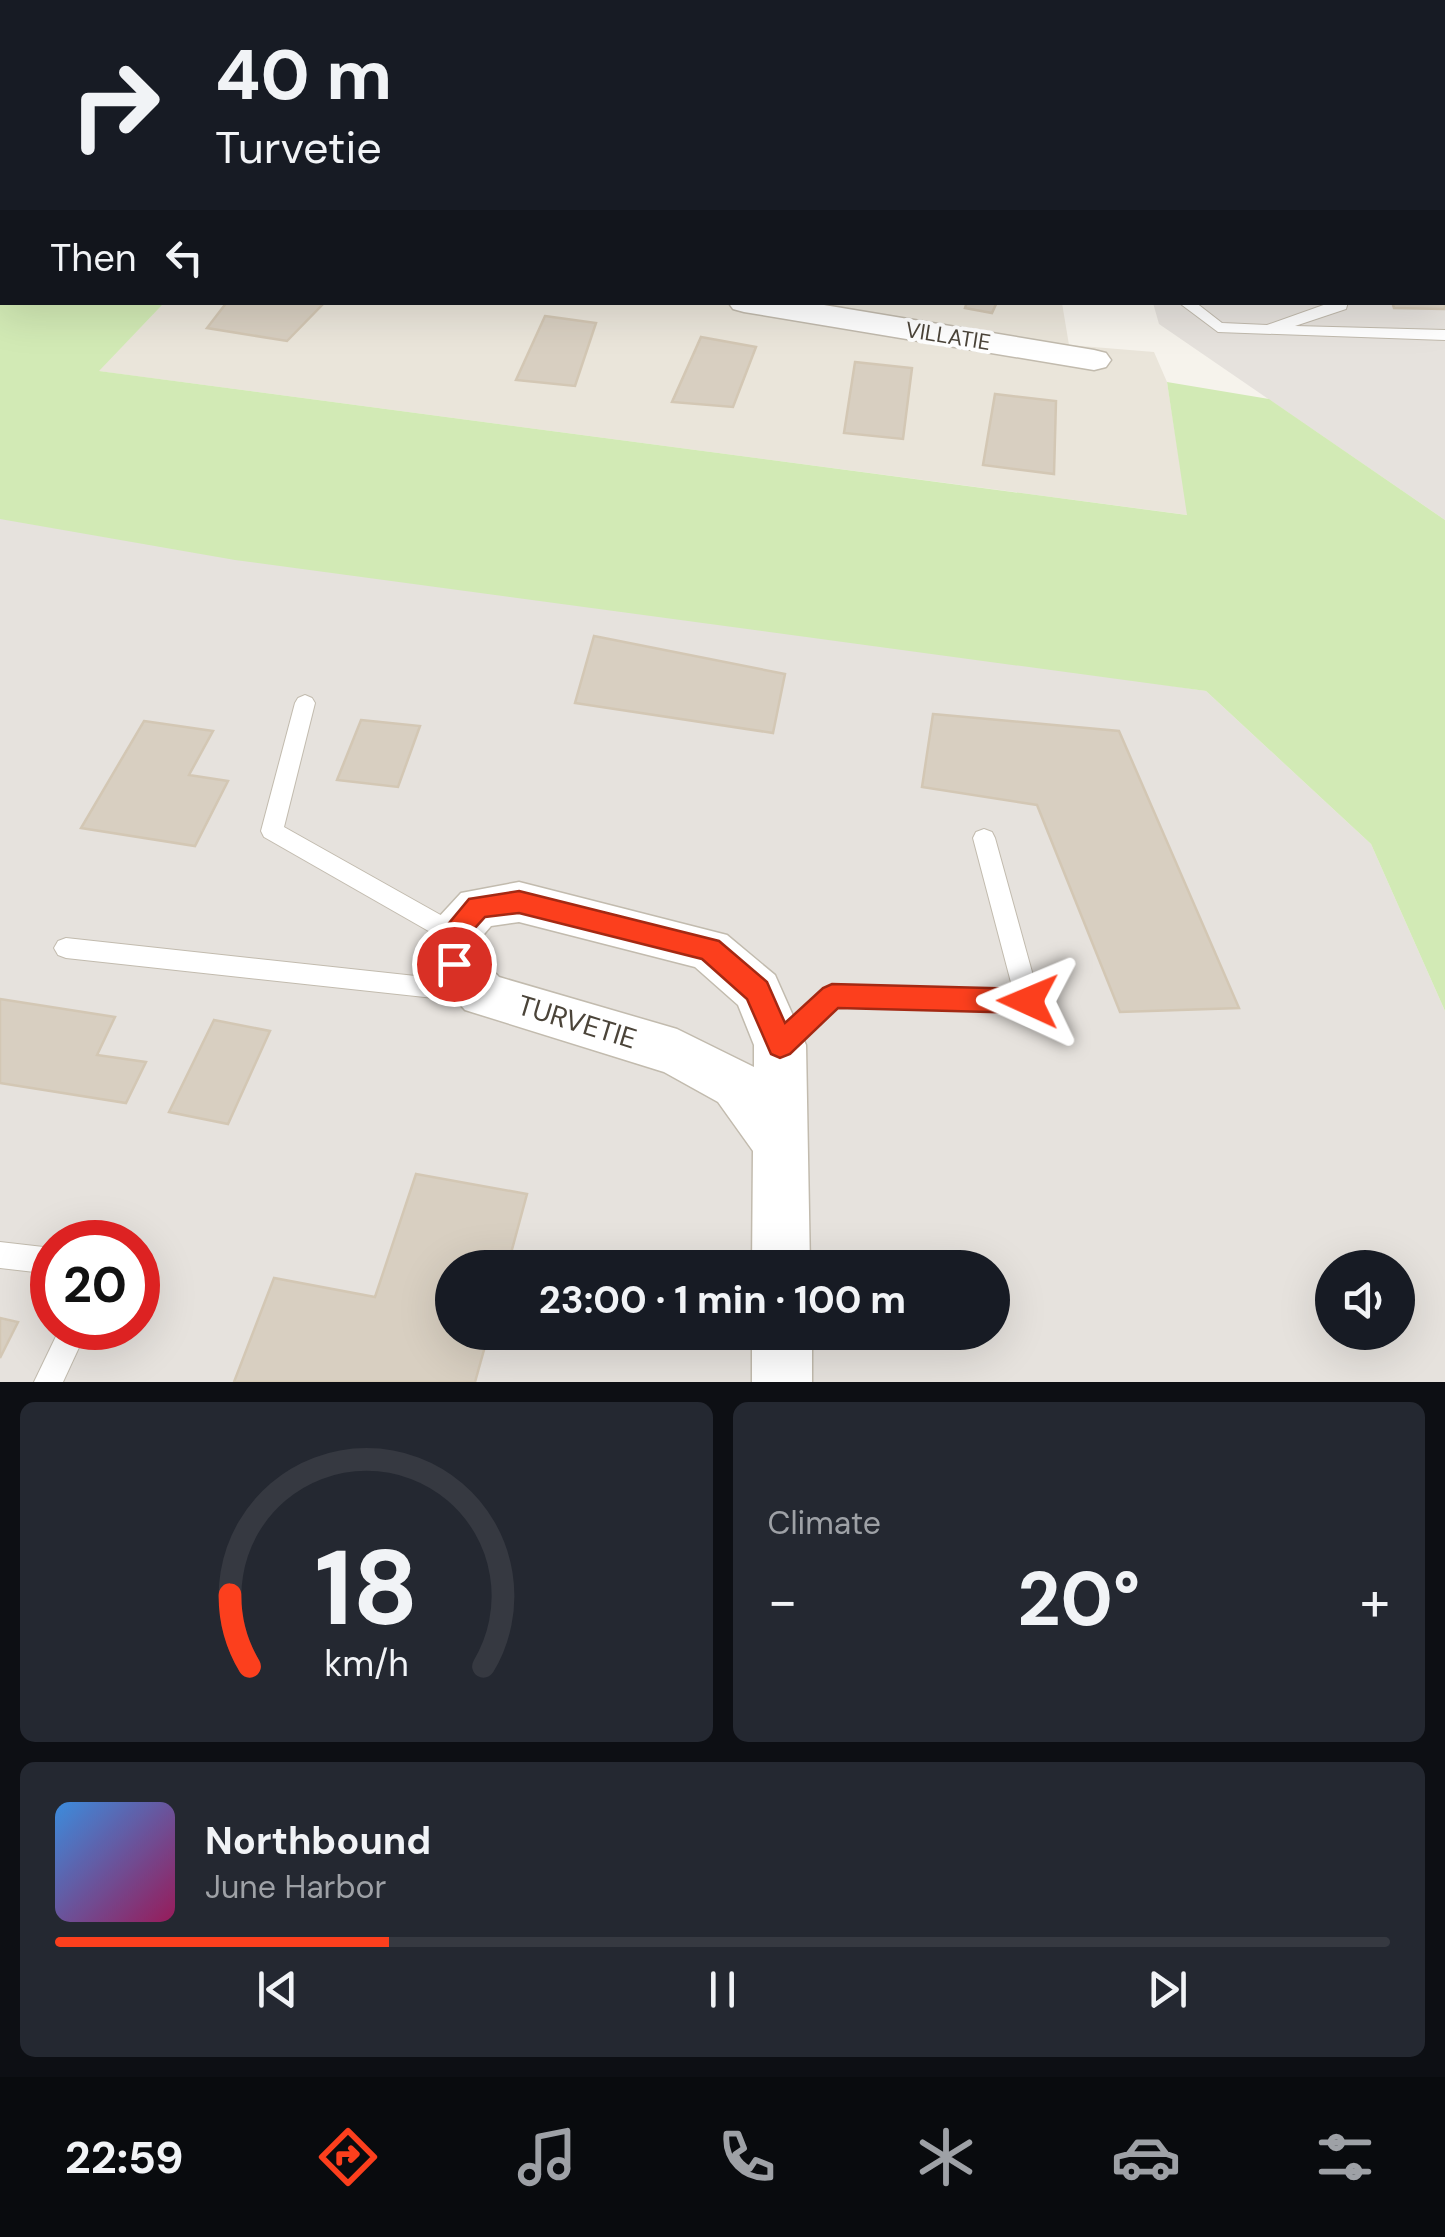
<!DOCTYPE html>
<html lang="en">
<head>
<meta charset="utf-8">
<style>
  :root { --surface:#171b24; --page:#242831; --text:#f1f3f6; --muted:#9ea1a6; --line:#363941; --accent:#fc3f1d }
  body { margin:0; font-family:"DM Sans",sans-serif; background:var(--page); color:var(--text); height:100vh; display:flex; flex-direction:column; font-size:38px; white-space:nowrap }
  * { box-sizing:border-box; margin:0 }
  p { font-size:32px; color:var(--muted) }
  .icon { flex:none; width:55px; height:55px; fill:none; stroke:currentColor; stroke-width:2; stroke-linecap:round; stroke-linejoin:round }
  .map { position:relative; height:1382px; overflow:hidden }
  .panel { display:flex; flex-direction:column; gap:20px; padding:20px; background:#0d0f14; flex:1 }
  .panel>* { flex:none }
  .banner { position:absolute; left:0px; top:0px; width:1445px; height:305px; box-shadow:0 10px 40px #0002; background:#171b24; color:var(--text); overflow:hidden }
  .controls { position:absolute; left:1315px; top:1250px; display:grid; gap:20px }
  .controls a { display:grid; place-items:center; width:100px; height:100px; border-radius:50%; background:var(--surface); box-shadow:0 10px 40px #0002; font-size:50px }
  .speed { position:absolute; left:30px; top:1220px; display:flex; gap:20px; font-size:50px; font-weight:700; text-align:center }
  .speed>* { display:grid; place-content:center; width:130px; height:130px; border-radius:50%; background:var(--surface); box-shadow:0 10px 40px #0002; line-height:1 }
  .speed .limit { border:15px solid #d22; background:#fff; color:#111 }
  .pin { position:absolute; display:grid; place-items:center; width:85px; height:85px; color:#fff; margin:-42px; border:5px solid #fff; border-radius:50%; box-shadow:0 2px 10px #0007 }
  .me { position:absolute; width:110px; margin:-55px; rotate:271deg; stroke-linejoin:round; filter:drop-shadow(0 0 8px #0008) }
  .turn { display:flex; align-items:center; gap:35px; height:210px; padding:0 50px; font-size:45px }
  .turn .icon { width:130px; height:130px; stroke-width:2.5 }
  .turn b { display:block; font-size:70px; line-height:85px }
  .then { display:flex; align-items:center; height:95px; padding:0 50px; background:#0003; gap:20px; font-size:38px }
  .big { font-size:75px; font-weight:700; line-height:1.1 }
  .panel .card { flex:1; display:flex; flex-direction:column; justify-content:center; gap:15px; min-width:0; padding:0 35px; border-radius:15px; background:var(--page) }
  .panel .dial { align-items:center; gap:0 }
  .dial svg { height:260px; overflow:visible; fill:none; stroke:var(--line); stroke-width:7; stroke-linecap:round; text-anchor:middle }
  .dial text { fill:var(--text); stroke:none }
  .song { display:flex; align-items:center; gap:30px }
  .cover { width:120px; height:120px; border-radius:15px; background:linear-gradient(135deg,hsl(210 70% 55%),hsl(330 70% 35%)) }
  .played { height:10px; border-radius:5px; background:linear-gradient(90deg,var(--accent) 25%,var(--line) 25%) }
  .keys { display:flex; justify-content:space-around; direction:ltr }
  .heat { display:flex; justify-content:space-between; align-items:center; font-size:55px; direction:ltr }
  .panel .tiles { flex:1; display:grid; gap:20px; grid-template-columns:1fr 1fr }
  .card:last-child { grid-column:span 2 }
  .trip { position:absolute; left:435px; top:1250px; width:575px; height:100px; border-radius:50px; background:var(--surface); box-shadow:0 10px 40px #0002; font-weight:700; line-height:100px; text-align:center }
  .dock { display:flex; height:160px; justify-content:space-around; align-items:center; background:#090b0e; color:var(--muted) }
  .dock .icon { width:70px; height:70px }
  .dock .active { color:var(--accent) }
  .dock b { font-size:45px; color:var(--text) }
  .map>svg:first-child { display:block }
  .residential { fill:#eae5da }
  .industrial { fill:#e6e2dd; fill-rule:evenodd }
  .green { fill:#d2eab5 }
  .building { fill:#d8cfc1; stroke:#d3c7b4; stroke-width:2.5 }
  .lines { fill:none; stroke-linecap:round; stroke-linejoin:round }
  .lane-casing { stroke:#c2bbae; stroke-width:2 }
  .street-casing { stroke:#c2bbae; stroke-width:3 }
  .lane { fill:#fff; fill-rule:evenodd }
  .street { fill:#fff; fill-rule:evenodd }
  .route { fill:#fc3f1d; stroke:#a42913; stroke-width:2.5 }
  .labels { text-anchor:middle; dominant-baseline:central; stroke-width:8; stroke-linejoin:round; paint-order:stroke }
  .far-street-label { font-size:22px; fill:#4b4439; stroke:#fff }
  .street-label { font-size:28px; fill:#4b4439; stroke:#fff }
</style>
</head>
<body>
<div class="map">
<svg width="1445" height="1382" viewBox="0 0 1445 1382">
  <rect width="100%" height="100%" fill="#f6f3ec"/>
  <polygon class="residential" points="164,303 1062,303 1069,345 1154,352 1167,382 1188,515 98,371"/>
  <g class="industrial">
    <polygon points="455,0 972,0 972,2 453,2"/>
    <polygon points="1443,10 1445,11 1445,520 1159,324 1153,303 1442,302"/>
    <path d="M0,510L1206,691L1371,844L1445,1011V1382H0ZM52,1242H138V1328H52ZM452,1268H992V1332H452ZM1332,1268H1398V1332H1332Z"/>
  </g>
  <polygon class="green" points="0,202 2,302 164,303 99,371 1187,515 1167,382 1269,399 1445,520 1445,1011 1371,844 1206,691 235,560 0,519"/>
  <g class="building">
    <polygon points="1442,126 1445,309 1394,308 1392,302 1442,302"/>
    <polygon points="227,302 325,302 287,341 207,328"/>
    <polygon points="967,302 997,302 992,313 965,308"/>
    <polygon points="545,316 596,323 575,386 516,380"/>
    <polygon points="701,337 756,347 733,407 672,402"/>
    <polygon points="855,362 912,368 903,439 844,433"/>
    <polygon points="995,394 1056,401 1054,474 983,465"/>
    <polygon points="594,636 785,674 773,733 575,703"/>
    <polygon points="933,714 1119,731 1239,1008 1120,1012 1037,805 922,787"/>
    <polygon points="361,720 420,726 398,787 337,780"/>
    <polygon points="144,721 213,731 189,775 228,781 195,846 81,828"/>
    <polygon points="0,999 115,1017 97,1055 146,1062 126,1103 0,1083"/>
    <polygon points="214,1020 270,1031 228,1124 169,1112"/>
    <polygon points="416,1174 527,1194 507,1268 452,1268 452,1332 489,1332 475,1382 234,1382 274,1278 375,1297"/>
    <polygon points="0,1318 18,1322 0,1358"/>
  </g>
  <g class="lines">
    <g class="lane-casing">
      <g id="lane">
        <polygon points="805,0 817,0 818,2 807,2"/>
        <polygon points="1082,0 1094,0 1095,2 1084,2"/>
        <rect x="1442" y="92" width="3" height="8"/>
        <polygon points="1178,302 1195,302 1222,323 1267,325 1332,302 1348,302 1346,309 1295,326 1445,330 1445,340 1218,332"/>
        <polygon points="305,695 312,698 315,703 284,827 462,927 465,934 462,941 454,944 446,941 264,837 261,831 295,703 298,698"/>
        <polygon points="984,829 992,832 995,838 1040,1001 1036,1008 1028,1011 837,1007 789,1053 780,1056 771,1053 768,1045 771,1037 824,989 832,986 1013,990 973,838 976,832"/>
        <polygon points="66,938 471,982 479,985 483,992 479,999 471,1002 66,958 58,955 54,948 58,941"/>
        <polygon points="0,1242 52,1248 52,1274 0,1268"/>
        <polygon points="60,1328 88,1328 63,1382 34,1382"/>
      </g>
    </g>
    <g class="street-casing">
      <g id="street">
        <polygon points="2,180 2,198 0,199 0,181"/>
        <polygon points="728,302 806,302 1094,350 1106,353 1111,360 1106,367 1094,370 744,312 733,309"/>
        <path d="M519,882L727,935L775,975L806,1045L810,1268H752L753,1151L718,1102L664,1072L465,1010L437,979L430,964V934L437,919L461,893ZM519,922L695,967L738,1005L754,1045V1067L677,1029L499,977L479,956V940L491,926Z"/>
        <rect x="752" y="1332" width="60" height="50"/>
      </g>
    </g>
    <use href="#lane" class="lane"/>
    <use href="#street" class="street"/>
  </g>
  <polygon class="route" points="519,891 719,941 767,982 785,1023 823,988 832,984 1028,989 1038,992 1042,1001 1038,1009 1028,1013 838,1008 790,1054 780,1058 771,1054 747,999 702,959 519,913 485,917 467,937 468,964 464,972 454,976 445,972 440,934 469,899"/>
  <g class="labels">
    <g class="far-street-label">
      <text transform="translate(948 336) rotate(9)">VILLATIE</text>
    </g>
    <g class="street-label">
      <text transform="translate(577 1022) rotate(17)">TURVETIE</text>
    </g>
  </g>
</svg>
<div class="controls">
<a><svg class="icon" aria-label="sound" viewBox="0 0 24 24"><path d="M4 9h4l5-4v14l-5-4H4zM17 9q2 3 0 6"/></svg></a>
</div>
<div class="speed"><div class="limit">20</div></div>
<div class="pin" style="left:454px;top:964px;background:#d93025"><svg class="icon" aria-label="arrive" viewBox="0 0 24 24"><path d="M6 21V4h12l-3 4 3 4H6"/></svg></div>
<svg class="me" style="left:1028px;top:1001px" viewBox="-20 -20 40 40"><path d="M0-17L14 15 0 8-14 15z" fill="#fc3f1d" stroke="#fff" stroke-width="4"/></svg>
<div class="trip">23:00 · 1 min · 100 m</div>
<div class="banner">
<div class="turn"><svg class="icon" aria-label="right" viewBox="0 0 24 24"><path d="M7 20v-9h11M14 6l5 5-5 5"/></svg><div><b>40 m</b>Turvetie</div></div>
<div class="then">Then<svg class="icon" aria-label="left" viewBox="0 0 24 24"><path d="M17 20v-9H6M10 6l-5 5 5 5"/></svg></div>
</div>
</div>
<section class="panel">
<div class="tiles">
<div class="card dial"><svg viewBox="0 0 100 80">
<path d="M14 69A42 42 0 1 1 86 69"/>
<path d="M14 69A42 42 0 0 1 8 47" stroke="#fc3f1d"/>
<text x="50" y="56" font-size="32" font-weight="700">18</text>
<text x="50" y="72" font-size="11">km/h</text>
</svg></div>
<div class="card"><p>Climate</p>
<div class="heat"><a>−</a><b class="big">20°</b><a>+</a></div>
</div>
<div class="card">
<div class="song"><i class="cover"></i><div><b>Northbound</b><p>June Harbor</p></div></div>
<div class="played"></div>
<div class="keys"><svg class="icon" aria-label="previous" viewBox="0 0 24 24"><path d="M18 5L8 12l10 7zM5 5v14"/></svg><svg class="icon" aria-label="pause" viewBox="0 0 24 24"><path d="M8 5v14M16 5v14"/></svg><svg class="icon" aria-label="next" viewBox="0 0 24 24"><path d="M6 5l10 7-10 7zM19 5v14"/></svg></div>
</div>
</div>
</section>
<nav class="dock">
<b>22:59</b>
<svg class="icon active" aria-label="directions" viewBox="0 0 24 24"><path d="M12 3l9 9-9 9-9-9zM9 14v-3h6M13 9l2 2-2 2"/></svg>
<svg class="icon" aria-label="music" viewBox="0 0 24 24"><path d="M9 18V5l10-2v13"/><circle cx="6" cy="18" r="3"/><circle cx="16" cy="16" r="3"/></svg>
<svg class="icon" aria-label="phone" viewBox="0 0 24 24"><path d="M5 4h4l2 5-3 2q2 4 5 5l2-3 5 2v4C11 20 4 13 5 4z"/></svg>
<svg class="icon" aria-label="climate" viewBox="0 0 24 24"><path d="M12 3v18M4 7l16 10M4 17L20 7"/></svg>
<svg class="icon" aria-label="car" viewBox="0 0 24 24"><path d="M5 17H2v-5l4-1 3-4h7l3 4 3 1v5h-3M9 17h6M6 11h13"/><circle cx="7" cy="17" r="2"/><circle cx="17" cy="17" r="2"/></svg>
<svg class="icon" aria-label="filters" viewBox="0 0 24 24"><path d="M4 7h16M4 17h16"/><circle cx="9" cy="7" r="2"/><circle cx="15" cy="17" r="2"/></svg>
</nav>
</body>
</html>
